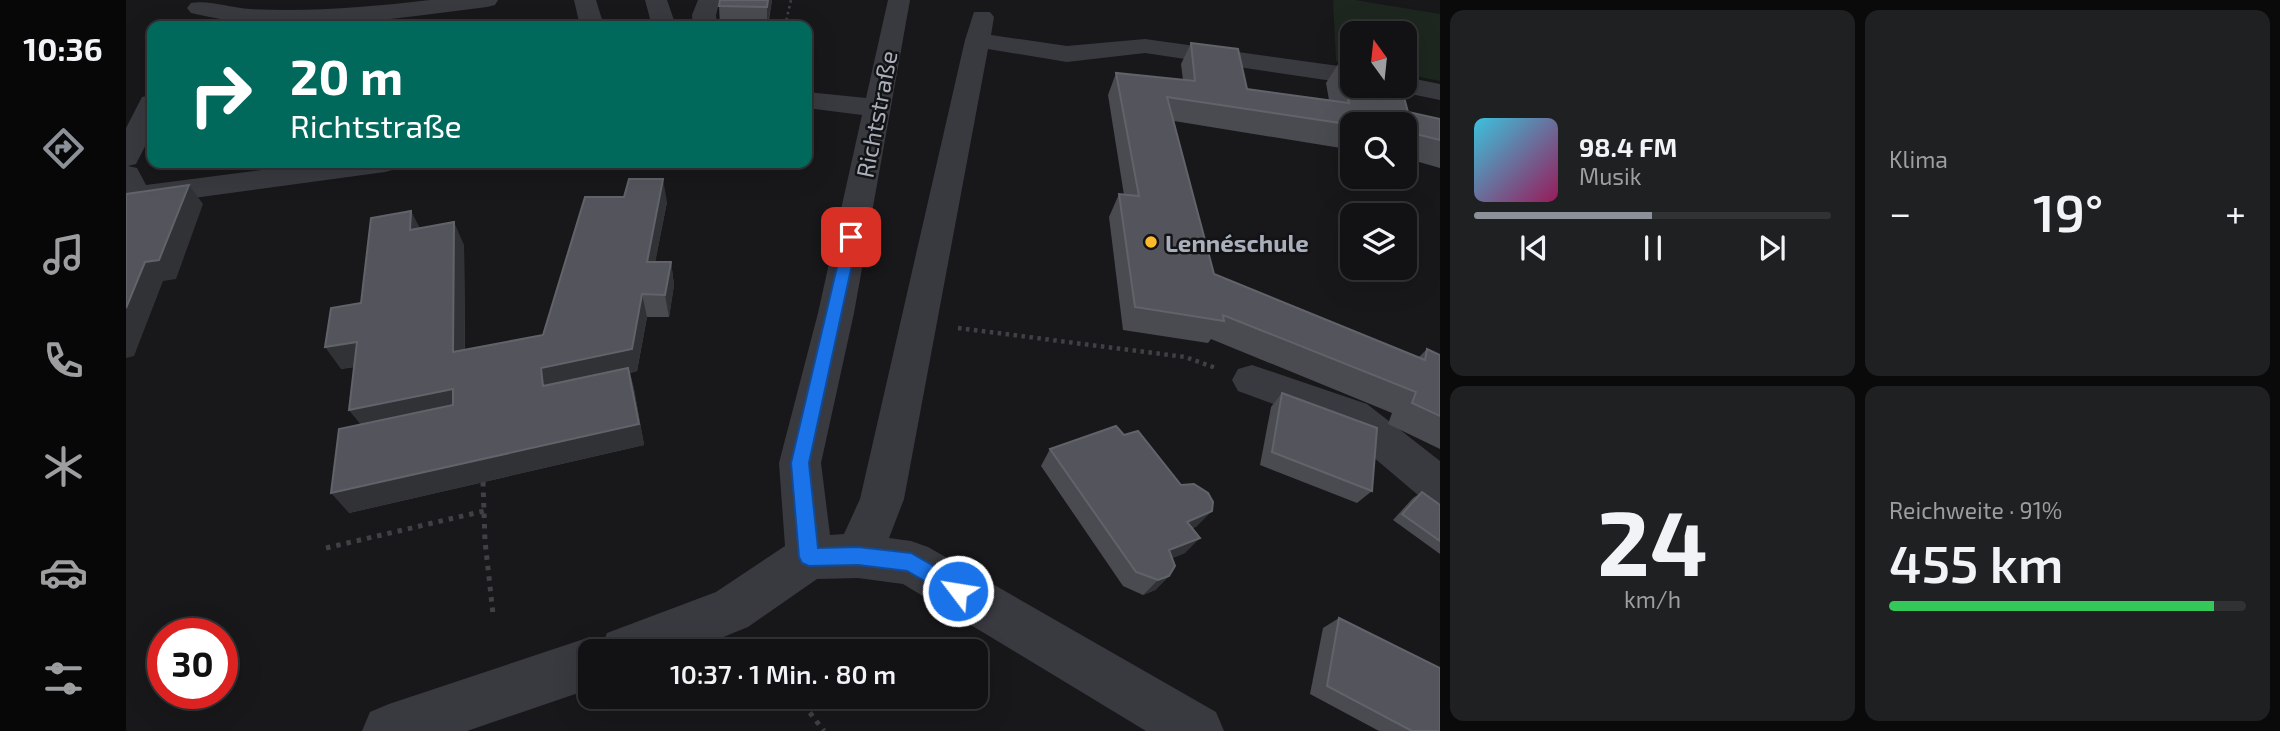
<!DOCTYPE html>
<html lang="de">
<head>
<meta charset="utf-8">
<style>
  :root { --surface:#121214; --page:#1f2022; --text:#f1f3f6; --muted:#9c9ea0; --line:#313234; --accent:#8c9099 }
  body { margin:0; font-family:"Exo 2",sans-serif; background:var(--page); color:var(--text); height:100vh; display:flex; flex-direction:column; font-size:26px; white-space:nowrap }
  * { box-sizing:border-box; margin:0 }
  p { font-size:23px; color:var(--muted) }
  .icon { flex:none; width:38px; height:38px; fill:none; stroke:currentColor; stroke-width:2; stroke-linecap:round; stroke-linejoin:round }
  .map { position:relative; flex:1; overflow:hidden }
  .panel { display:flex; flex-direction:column; gap:10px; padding:10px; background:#0a0a0b; width:840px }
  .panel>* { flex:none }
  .banner { position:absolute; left:21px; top:21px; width:665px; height:147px; border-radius:14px; box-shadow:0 7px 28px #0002,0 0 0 2px var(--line); background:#00695c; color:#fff; overflow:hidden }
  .needle { width:46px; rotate:345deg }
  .controls { position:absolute; left:1214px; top:21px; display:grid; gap:14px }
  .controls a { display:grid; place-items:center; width:77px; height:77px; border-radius:14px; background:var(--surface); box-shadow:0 7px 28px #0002,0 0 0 2px var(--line); font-size:35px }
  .speed { position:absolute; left:21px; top:618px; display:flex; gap:14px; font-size:35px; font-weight:700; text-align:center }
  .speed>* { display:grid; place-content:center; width:91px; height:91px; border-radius:50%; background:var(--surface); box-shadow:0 7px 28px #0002,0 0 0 2px var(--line); line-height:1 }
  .speed .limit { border:10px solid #d22; background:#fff; color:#111 }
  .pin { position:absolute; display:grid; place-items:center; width:60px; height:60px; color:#fff; margin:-30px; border-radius:14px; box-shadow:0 4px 10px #0006 }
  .me { position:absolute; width:77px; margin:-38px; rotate:301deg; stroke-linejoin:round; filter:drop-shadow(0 0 5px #0008) }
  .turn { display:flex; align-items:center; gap:24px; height:147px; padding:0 28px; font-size:32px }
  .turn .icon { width:91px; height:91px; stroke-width:2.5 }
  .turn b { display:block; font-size:49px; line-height:60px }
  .big { font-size:52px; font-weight:600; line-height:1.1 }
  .panel .widget { flex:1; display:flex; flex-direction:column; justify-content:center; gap:10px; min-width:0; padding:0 24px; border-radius:14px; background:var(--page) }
  .panel .dial { align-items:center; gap:0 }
  .dial b { font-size:91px; line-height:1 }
  .song { display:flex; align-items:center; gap:21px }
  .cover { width:84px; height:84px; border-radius:10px; background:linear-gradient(135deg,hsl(190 70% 55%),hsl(330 70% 35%)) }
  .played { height:7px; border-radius:4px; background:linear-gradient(90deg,var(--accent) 50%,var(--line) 50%) }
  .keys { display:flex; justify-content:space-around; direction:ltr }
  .heat { display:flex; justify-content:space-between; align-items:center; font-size:38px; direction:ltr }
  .charge { height:10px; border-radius:5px; background:linear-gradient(90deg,#34c759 91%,var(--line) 0) }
  .panel .tiles { flex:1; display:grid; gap:10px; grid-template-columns:repeat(2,1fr) }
  .trip { position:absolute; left:452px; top:639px; width:410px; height:70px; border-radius:14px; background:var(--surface); box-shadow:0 7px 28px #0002,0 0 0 2px var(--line); font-weight:600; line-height:70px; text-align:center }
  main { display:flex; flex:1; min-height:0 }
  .dock { display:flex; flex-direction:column; width:126px; justify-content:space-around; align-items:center; background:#070708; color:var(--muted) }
  .dock .icon { width:49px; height:49px }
  .dock .current { color:var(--accent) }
  .dock b { font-size:32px; color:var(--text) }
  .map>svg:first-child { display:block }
  .green { fill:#1d261f }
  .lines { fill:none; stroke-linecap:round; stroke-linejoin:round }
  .path-far2 { stroke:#3f4147; stroke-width:2.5; stroke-dasharray:2.5 3.5; stroke-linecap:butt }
  .path-far1 { stroke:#3f4147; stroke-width:4.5; stroke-dasharray:3.5 4.5; stroke-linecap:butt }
  .path { stroke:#3f4147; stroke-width:5; stroke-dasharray:4.5 6; stroke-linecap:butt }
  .minor { fill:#393a40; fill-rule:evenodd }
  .wall { fill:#494b50 }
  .shaded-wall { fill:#313236 }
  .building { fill:#54555c; stroke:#61636a; stroke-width:2 }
  .route { fill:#1a73e8; stroke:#114b97; stroke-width:2 }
  .poi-dot { fill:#ffba2c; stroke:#131316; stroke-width:2.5 }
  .labels { text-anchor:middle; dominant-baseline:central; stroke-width:5; stroke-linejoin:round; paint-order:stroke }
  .street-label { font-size:24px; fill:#a9afbb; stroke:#131316 }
  .poi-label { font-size:24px; font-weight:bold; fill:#a9afbb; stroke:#131316; text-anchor:start }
</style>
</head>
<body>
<main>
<nav class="dock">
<b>10:36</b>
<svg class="icon current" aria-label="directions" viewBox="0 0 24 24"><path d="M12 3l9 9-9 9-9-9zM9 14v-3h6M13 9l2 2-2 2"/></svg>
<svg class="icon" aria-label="music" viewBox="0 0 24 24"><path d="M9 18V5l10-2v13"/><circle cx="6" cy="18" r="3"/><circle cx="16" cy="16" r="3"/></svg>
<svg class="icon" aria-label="phone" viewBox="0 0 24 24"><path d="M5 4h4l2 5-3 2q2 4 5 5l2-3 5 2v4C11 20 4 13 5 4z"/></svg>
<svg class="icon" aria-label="climate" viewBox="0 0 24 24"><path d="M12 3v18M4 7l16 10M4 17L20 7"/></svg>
<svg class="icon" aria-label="car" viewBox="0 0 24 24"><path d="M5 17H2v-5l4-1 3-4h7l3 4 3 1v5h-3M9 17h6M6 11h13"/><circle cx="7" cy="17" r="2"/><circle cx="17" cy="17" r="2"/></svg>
<svg class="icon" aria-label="filters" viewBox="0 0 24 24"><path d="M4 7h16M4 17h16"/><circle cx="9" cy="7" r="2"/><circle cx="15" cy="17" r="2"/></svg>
</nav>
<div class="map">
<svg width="1314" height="731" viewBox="0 0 1314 731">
  <rect width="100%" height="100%" fill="#18181b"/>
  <polygon class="green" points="1207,0 1229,0 1314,14 1314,81 1279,74 1279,33 1227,33 1227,64 1210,61"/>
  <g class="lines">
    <polyline class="path-far2" points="659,26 665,0"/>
    <polyline class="path-far1" points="832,328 1059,357 1090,368"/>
    <g class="path">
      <polyline points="357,482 359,541 367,614"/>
      <polyline points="200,548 358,511"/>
      <polyline points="671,696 698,731"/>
    </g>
    <g class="minor">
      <path d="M304,0H372L369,5L361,7C263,19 162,37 65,13L61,8L65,3C84,0 105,8 124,9C185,12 244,7 304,0Z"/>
      <polygon points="448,0 470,0 478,26 454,26"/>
      <polygon points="519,0 541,0 550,26 526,26"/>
      <polygon points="572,0 594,0 590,15 591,26 567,26 566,15"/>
      <polygon points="762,0 784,0 728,313 695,463 704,535 718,534 734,499 839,40 848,12 864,12 868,17 865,35 941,46 1019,39 1227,68 1227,84 1019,53 941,62 862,49 778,499 763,538 785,541 802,547 1090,712 1098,731 1020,731 777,584 732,578 691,579 622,627 563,651 464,651 464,689 341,731 236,731 244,712 263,704 464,637 477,643 481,633 590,592 659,546 653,463 692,313 736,115 681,108 681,92 740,98"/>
      <polygon points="1279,77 1314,84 1314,100 1270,91 1266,86 1279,86"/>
      <polygon points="26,95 26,133 10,164 2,166 11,168 20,185 191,163 274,163 270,169 259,172 9,206 0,204 0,128 16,97"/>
      <polygon points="1126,365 1241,404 1314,461 1314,506 1299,501 1213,428 1112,391 1106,380 1112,369"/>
    </g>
  </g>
  <g class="wall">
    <polygon points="594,0 646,0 642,26 594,26 593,6"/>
    <polygon points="1065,43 1121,89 1203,100 1200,83 1214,61 1282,112 1314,119 1314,168 1279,158 1279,124 1227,124 1227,150 1048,121 1088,274 1292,358 1301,349 1314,355 1314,449 1262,424 1266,413 1085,339 1082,343 997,330 983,217 993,194 998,195 982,95 990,73 1057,80 1055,64"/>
    <polygon points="541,202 529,262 545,262 548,285 543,317 521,317 511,371 504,373 508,389 518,445 223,513 235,424 223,410 228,367 215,369 235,303 294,228 338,245 339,350 417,335"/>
    <polygon points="1156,393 1246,491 1231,503 1134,465 1145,407"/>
    <polygon points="998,435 1055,485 1071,526 1067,528 1059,553 1046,558 1043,576 1029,590 1017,595 997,586 915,466 924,449"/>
    <polygon points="1296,492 1314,505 1314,554 1267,520 1287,498"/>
    <polygon points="1213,618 1314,731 1253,731 1184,694 1197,628"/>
  </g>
  <g class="shaded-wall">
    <polygon points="642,0 646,0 641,26 641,7"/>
    <polygon points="537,179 541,202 525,284 521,262"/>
    <polygon points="63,185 77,204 50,279 37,281 8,356 0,358 0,308 19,262"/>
    <polygon points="285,211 297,234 284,230"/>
    <polygon points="328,222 338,245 339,374 327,352"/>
    <polygon points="545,262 548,285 543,317 539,295"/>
    <polygon points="516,294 521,317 511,371 504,373 508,389 518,445 223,513 205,493 417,386 415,368"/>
    <polygon points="231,342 246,364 215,369 199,347"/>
    <polygon points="327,389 339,410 240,431 223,410"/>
    <polygon points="1086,511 1071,526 1047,537 1061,522"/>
    <polygon points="1074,538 1059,553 1028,565 1043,550"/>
    <polygon points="1043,576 1029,590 1017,595 1032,580"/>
  </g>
  <g class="building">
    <polygon points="594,0 642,0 641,7 593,6"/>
    <polygon points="1065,43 1112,49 1121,89 1223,103 1214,61 1227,63 1227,86 1275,86 1282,112 1314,119 1314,140 1294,135 1279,133 1279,124 1227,125 1041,97 1088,274 1299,360 1301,349 1314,355 1314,416 1286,403 1290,392 1097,315 1098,321 1009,307 993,194 1013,196 990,73 1069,81"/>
    <polygon points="503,179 537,179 521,262 545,262 539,295 516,294 506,349 415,368 417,386 502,368 513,424 205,493 213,429 327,405 327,389 223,410 231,342 199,347 205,308 235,303 245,218 285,211 284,230 328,222 327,352 417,335 459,197 498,197"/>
    <polygon points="63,185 33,260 19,262 0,308 0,194"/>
    <polygon points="1156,393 1251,428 1246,491 1146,452"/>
    <polygon points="990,426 998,435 1012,431 1055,485 1068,484 1082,493 1087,502 1086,511 1061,522 1074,538 1043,550 1049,566 1043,576 1032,580 1010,572 924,449"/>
    <polygon points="1296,492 1314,505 1314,541 1276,514"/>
    <polygon points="1213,618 1314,668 1314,731 1286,731 1201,686"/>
  </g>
  <polygon class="route" points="725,232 732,237 683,463 692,548 732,547 785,553 839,584 842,591 839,597 832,600 781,571 732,565 683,566 676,563 673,557 665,463 718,237"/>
  <circle class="poi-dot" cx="1025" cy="242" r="7"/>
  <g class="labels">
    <g class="street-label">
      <text transform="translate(750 114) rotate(-79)">Richtstraße</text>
    </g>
    <g class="poi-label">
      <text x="1039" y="242">Lennéschule</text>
    </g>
  </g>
</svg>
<div class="controls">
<a><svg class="needle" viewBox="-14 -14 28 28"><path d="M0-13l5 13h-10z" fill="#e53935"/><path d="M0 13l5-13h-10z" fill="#9c9ea0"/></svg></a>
<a><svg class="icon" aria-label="search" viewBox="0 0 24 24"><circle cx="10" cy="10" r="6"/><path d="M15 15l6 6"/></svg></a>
<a><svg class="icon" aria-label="layers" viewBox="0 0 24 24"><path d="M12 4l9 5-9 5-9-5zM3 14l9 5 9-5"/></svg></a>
</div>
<div class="speed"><div class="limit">30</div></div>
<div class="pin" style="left:725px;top:237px;background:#d93025"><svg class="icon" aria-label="arrive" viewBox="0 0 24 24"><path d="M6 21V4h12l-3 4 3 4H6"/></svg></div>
<svg class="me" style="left:832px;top:591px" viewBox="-20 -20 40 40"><circle r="17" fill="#1a73e8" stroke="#fff" stroke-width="3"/><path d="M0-11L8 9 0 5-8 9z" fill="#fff"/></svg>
<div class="trip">10:37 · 1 Min. · 80 m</div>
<div class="banner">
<div class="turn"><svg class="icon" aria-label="right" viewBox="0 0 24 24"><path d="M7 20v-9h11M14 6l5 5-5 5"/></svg><div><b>20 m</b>Richtstraße</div></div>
</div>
</div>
<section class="panel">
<div class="tiles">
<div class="widget">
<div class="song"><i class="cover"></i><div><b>98.4 FM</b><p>Musik</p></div></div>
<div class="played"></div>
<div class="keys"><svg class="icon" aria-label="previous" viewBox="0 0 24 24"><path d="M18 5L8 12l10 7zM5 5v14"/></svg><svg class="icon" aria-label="pause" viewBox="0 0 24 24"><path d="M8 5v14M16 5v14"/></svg><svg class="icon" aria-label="next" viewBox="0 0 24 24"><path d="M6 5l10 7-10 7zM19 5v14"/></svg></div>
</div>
<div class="widget"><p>Klima</p>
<div class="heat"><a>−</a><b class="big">19°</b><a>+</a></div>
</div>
<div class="widget dial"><b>24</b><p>km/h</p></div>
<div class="widget"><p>Reichweite · 91%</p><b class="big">455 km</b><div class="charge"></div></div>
</div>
</section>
</main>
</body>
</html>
